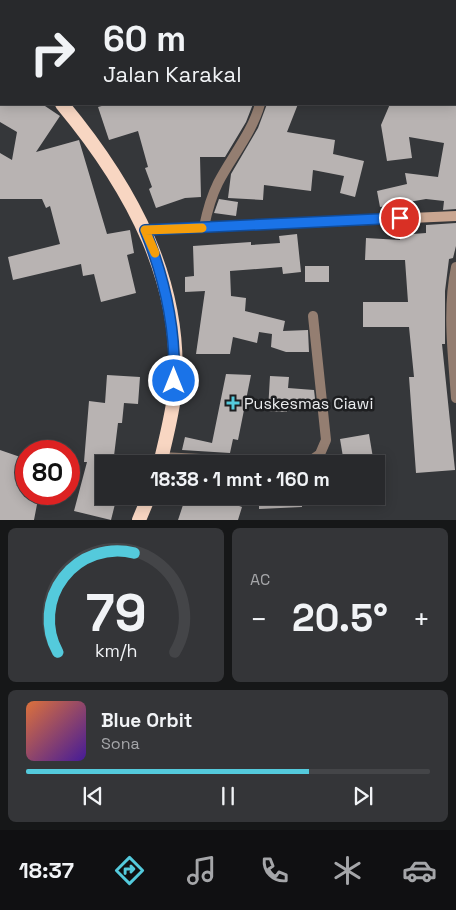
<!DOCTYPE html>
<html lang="id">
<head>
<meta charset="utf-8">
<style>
  :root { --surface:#28292c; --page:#343538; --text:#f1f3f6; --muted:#a5a6a9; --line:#444548; --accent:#54cadc }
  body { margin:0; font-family:"Space Grotesk",sans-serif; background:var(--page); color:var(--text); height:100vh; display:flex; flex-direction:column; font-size:19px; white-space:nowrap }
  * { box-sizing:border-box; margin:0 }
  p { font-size:16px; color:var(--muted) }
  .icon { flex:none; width:28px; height:28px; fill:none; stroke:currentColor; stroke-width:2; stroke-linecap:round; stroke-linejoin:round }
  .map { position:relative; height:520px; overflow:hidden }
  .panel { display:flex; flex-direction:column; gap:8px; padding:8px; background:#161718; flex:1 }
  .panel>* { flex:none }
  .hud { position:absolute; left:0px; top:0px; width:456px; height:105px; box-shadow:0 2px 12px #0003,0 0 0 1px var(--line); background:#28292c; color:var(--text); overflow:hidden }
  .speed { position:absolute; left:15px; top:440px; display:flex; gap:10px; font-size:25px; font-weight:700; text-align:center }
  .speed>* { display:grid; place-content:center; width:65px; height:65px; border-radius:50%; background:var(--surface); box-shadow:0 2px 12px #0003,0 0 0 1px var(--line); line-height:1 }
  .speed .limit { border:8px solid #d22; background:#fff; color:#111 }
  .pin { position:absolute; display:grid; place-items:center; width:42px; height:42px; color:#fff; margin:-21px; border:2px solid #fff; border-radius:50%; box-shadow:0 1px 5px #0007 }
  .me { position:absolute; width:55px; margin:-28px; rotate:0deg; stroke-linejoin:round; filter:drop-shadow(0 0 4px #0008) }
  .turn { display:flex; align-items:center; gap:18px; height:105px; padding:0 20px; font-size:22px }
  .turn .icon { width:65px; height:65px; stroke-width:2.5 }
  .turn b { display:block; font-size:35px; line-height:42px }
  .big { font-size:38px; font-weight:600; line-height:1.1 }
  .panel .widget { flex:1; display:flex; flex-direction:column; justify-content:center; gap:8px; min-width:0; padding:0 18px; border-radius:8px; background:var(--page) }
  .panel .dial { align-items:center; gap:0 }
  .dial svg { height:130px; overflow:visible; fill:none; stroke:var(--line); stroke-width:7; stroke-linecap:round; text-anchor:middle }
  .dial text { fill:var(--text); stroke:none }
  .song { display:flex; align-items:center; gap:15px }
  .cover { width:60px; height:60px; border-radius:8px; background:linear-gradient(135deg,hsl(20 70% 55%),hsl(260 70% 35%)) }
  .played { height:5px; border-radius:2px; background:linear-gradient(90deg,var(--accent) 70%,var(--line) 70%) }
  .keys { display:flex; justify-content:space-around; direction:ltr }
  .heat { display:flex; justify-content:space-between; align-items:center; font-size:28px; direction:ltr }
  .panel .tiles { flex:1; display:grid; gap:8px; grid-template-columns:1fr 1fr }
  .widget:last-child { grid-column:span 2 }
  .trip { position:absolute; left:95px; top:455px; width:290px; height:50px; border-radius:0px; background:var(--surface); box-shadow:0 2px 12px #0003,0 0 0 1px var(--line); font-weight:600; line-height:50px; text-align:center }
  .tabs { display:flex; height:80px; justify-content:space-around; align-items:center; background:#101012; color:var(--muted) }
  .tabs .icon { width:35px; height:35px }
  .tabs .on { color:var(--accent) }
  .tabs b { font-size:22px; color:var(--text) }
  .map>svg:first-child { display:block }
  .building { fill:#b8b3b2 }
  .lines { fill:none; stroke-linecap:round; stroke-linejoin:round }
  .minor { stroke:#947e71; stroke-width:10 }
  .secondary { stroke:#c9a691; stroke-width:10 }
  .trunk { stroke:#f8d6c2; stroke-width:14 }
  .route-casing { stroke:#114b97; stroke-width:12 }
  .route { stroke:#1a73e8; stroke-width:9 }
  .slow { stroke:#f59e0b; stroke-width:9 }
  .poi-dot { fill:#54cadc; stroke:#1d1e20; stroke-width:2 }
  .labels { text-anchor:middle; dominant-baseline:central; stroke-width:5; stroke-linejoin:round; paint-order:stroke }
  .poi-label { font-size:16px; fill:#ebedef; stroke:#1d1e20; text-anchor:start }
</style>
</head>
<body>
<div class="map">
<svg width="456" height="520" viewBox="0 0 456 520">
  <rect width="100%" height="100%" fill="#35373a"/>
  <g class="building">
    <polygon points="0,104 42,104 60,116 36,152 79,140 107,234 130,230 134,253 127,255 136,293 101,302 94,274 83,276 81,264 13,280 8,257 60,244 50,206 46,208 42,199 0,199 0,153 12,160 17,132 0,122"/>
    <polygon points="109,104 253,104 246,122 225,157 200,157 201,197 185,198 156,208 149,189 152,187 145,168 148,167 138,131 109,140 98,107"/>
    <polygon points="267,104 298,104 287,132 335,140 333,154 364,161 355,197 340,193 344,176 313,170 311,191 264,185 263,200 228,198 231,174 258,128"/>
    <polygon points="390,104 456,104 456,209 443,210 444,201 426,199 380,207 377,191 407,184 405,173 438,177 444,143 409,137 412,158 387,161 381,125"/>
    <polygon points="219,199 238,202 236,216 214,213"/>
    <polygon points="456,223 456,246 453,258 449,259 445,291 445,344 442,344 455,470 416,473 409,377 414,377 409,327 363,327 363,302 408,302 405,260 365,260 366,238 400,240 400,235 426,233 426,225"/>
    <polygon points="297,234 301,272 283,274 282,267 230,271 231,296 246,298 245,311 285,321 283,331 308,330 309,352 286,352 271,347 272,334 259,332 257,343 233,337 230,354 196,354 205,291 185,292 185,277 194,276 193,246 251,242 251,245 280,243 279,236"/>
    <rect x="305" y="266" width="24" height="16"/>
    <polygon points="226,374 251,375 238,440 233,439 230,453 182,450 185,437 212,443"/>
    <polygon points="107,375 140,377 138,404 124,403 122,423 118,423 113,464 104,464 104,496 117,496 111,520 74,511 87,462 84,462 89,401 105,403"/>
    <polygon points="270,376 289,377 288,388 314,390 316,407 287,404 287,412 268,411"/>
    <polygon points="369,434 373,458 344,463 340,439"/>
    <polygon points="0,450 26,459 26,494 39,494 34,520 0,520"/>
    <polygon points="186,496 227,496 225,501 242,507 238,520 178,520"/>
    <polygon points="259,496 302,496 302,507 259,509"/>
  </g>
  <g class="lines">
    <g class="minor">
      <polyline points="96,1 96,0"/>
      <polyline points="0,66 1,64"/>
      <path d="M204,227C207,212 211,197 218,183C232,156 252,133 260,104"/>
      <path d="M456,267C447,310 453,354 456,398"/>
      <polyline points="161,457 304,464"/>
      <polyline points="306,464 320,454 326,440 313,316"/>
    </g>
    <polyline class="secondary" points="145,230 456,216"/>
    <g class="trunk">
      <polyline points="0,43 1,44"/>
      <path d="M62,104C131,187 186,285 174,397C171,420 165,442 160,464"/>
      <polyline points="139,520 149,496"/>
    </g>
  </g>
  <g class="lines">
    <g class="route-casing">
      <path id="route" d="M174,381C176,328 165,279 145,230L400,218"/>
    </g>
    <use href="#route" class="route"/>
    <polyline class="slow" points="155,253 145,230 202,228"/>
  </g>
  <path class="poi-dot" d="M230.5 395.5h5v5h5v5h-5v5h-5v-5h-5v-5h5z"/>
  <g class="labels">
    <g class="poi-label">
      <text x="244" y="403">Puskesmas Ciawi</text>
    </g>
  </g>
</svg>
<div class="speed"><div class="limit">80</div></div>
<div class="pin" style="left:400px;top:218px;background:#d93025"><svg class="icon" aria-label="arrive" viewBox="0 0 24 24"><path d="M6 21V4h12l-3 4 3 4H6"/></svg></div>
<svg class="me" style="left:174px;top:381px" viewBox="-20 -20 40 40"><circle r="17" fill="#1a73e8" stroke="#fff" stroke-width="3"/><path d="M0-11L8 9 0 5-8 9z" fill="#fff"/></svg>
<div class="trip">18:38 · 1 mnt · 160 m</div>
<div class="hud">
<div class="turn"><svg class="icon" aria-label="right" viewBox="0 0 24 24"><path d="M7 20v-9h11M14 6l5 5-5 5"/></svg><div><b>60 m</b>Jalan Karakal</div></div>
</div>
</div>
<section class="panel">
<div class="tiles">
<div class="widget dial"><svg viewBox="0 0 100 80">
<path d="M14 69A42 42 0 1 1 86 69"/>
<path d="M14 69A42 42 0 0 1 61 8" stroke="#54cadc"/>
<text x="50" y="56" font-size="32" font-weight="700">79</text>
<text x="50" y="72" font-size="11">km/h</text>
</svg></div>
<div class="widget"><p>AC</p>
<div class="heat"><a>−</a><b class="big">20.5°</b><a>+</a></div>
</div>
<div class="widget">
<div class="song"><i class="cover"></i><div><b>Blue Orbit</b><p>Sona</p></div></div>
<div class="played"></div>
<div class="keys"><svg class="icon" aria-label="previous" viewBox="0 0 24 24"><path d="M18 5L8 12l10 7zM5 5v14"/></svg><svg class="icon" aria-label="pause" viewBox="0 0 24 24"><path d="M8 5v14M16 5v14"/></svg><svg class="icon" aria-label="next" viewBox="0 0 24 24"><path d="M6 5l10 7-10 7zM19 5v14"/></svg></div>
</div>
</div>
</section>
<nav class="tabs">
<b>18:37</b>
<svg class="icon on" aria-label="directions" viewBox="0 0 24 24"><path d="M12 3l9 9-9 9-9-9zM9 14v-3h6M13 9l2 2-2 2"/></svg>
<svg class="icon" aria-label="music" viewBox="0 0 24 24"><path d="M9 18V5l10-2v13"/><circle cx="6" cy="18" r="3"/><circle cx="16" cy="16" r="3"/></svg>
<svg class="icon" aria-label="phone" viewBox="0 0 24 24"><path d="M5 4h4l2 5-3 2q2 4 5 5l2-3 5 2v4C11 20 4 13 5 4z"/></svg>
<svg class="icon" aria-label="climate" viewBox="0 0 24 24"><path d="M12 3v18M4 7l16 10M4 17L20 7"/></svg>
<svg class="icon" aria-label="car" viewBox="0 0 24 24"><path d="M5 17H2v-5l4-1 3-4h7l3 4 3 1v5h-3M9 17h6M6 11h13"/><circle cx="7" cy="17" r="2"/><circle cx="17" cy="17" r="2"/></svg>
</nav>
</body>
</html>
